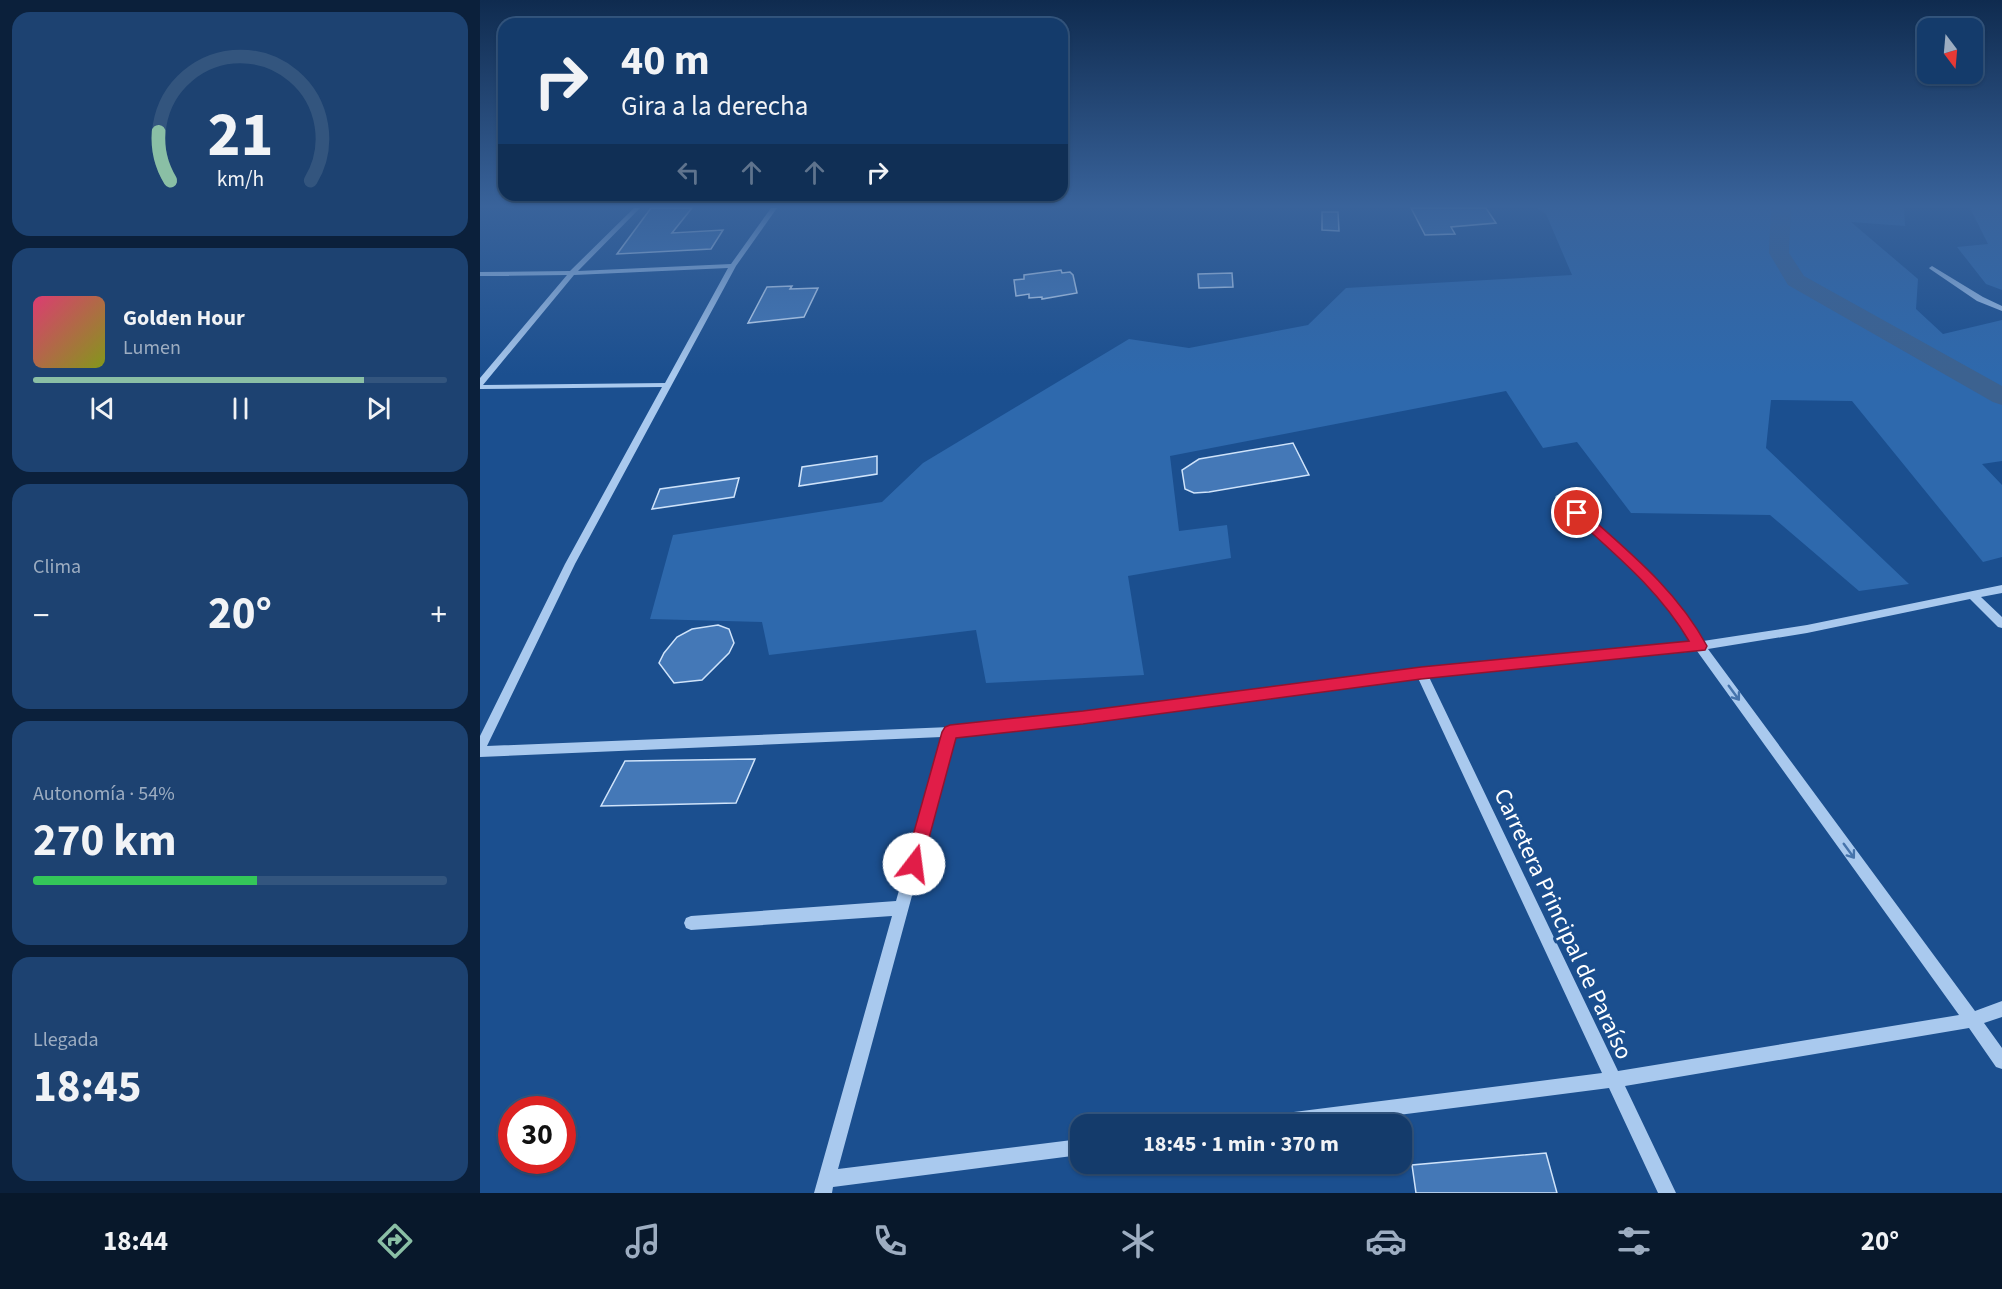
<!DOCTYPE html>
<html lang="es">
<head>
<meta charset="utf-8">
<style>
  :root { --surface:#143b6b; --page:#1d4271; --text:#f1f3f6; --muted:#9dadc1; --line:#33557e; --accent:#8abfa5 }
  body { margin:0; font-family:"Source Sans 3",sans-serif; background:var(--page); color:var(--text); height:100vh; display:flex; flex-direction:column; font-size:22px; white-space:nowrap }
  * { box-sizing:border-box; margin:0 }
  p { font-size:20px; color:var(--muted) }
  .icon { flex:none; width:33px; height:33px; fill:none; stroke:currentColor; stroke-width:2; stroke-linecap:round; stroke-linejoin:round }
  .map { position:relative; flex:1; overflow:hidden }
  .side { display:flex; flex-direction:column; gap:12px; padding:12px; background:#0b203b; width:480px }
  .side>* { flex:none }
  .top-card { position:absolute; left:18px; top:18px; width:570px; height:183px; border-radius:18px; box-shadow:0 2px 4px #0004,0 0 0 2px var(--line); background:#143b6b; color:var(--text); overflow:hidden }
  .needle { width:39px; rotate:164deg }
  .tools { position:absolute; left:1437px; top:18px; display:grid; gap:12px }
  .tools a { display:grid; place-items:center; width:66px; height:66px; border-radius:12px; background:var(--surface); box-shadow:0 2px 4px #0004,0 0 0 2px var(--line); font-size:30px }
  .speed { position:absolute; left:18px; top:1096px; display:flex; gap:12px; font-size:30px; font-weight:700; text-align:center }
  .speed>* { display:grid; place-content:center; width:78px; height:78px; border-radius:50%; background:var(--surface); box-shadow:0 2px 4px #0004,0 0 0 2px var(--line); line-height:1 }
  .speed .limit { border:9px solid #d22; background:#fff; color:#111 }
  .pin { position:absolute; display:grid; place-items:center; width:51px; height:51px; color:#fff; margin:-26px; border:3px solid #fff; border-radius:50%; box-shadow:0 2px 6px #0007 }
  .me { position:absolute; width:66px; margin:-33px; rotate:15deg; stroke-linejoin:round; filter:drop-shadow(0 0 4px #0008) }
  .turn { display:flex; align-items:center; gap:21px; height:126px; padding:0 24px; font-size:27px }
  .turn .icon { width:78px; height:78px; stroke-width:2.5 }
  .turn b { display:block; font-size:42px; line-height:51px }
  .lanes { display:flex; align-items:center; height:57px; padding:0 24px; background:#0003; justify-content:center; gap:30px; direction:ltr }
  .lanes .off { opacity:.35 }
  .big { font-size:45px; font-weight:700; line-height:1.1 }
  .side .tile { flex:1; display:flex; flex-direction:column; justify-content:center; gap:9px; min-width:0; padding:0 21px; border-radius:18px; background:var(--page) }
  .side .dial { align-items:center; gap:0 }
  .dial svg { height:156px; overflow:visible; fill:none; stroke:var(--line); stroke-width:7; stroke-linecap:round; text-anchor:middle }
  .dial text { fill:var(--text); stroke:none }
  .song { display:flex; align-items:center; gap:18px }
  .cover { width:72px; height:72px; border-radius:9px; background:linear-gradient(135deg,hsl(340 70% 55%),hsl(70 70% 35%)) }
  .played { height:6px; border-radius:3px; background:linear-gradient(90deg,var(--accent) 80%,var(--line) 80%) }
  .keys { display:flex; justify-content:space-around; direction:ltr }
  .heat { display:flex; justify-content:space-between; align-items:center; font-size:33px; direction:ltr }
  .charge { height:9px; border-radius:4px; background:linear-gradient(90deg,#34c759 54%,var(--line) 0) }
  .trip { position:absolute; left:590px; top:1114px; width:342px; height:60px; border-radius:18px; background:var(--surface); box-shadow:0 2px 4px #0004,0 0 0 2px var(--line); font-weight:700; line-height:60px; text-align:center }
  .tab-bar { display:flex; height:96px; justify-content:space-around; align-items:center; background:#08182b; color:var(--muted) }
  .tab-bar .icon { width:42px; height:42px }
  .tab-bar .selected { color:var(--accent) }
  .tab-bar b { font-size:27px; color:var(--text) }
  main { display:flex; flex:1; min-height:0 }
  .map>svg:first-child { display:block }
  .green { fill:#2e69ad }
  .lines { fill:none; stroke-linecap:round; stroke-linejoin:round }
  .river { fill:#3c6290; fill-rule:evenodd }
  .building { fill:#4478b7; stroke:#cfe3fa; stroke-width:1.5 }
  .minor { fill:#a9c9ee; fill-rule:evenodd }
  .oneway { stroke:#4674ac }
  .route { fill:#e11d48; stroke:#92132f; stroke-width:1.5 }
  .labels { text-anchor:middle; dominant-baseline:central; stroke-width:6; stroke-linejoin:round; paint-order:stroke }
  .near-street-label { font-size:24px; fill:#fff; stroke:#1b4f8f }
</style>
</head>
<body>
<main>
<section class="side">
<div class="tile dial"><svg viewBox="0 0 100 80">
<path d="M14 69A42 42 0 1 1 86 69"/>
<path d="M14 69A42 42 0 0 1 8 44" stroke="#8abfa5"/>
<text x="50" y="56" font-size="32" font-weight="700">21</text>
<text x="50" y="72" font-size="11">km/h</text>
</svg></div>
<div class="tile">
<div class="song"><i class="cover"></i><div><b>Golden Hour</b><p>Lumen</p></div></div>
<div class="played"></div>
<div class="keys"><svg class="icon" aria-label="previous" viewBox="0 0 24 24"><path d="M18 5L8 12l10 7zM5 5v14"/></svg><svg class="icon" aria-label="pause" viewBox="0 0 24 24"><path d="M8 5v14M16 5v14"/></svg><svg class="icon" aria-label="next" viewBox="0 0 24 24"><path d="M6 5l10 7-10 7zM19 5v14"/></svg></div>
</div>
<div class="tile"><p>Clima</p>
<div class="heat"><a>−</a><b class="big">20°</b><a>+</a></div>
</div>
<div class="tile"><p>Autonomía · 54%</p><b class="big">270 km</b><div class="charge"></div></div>
<div class="tile"><p>Llegada</p><b class="big">18:45</b></div>
</section>
<div class="map">
<svg width="1522" height="1193" viewBox="0 0 1522 1193">
  <rect width="100%" height="100%" fill="#1b4f8f"/>
  <g class="green">
    <polygon points="1057,208 1424,208 1425,226 1371,222 1438,279 1436,309 1463,334 1522,320 1522,461 1502,464 1522,485 1522,557 1503,562 1372,401 1291,400 1286,448 1429,584 1379,591 1290,515 1151,513 1097,442 1063,448 1026,391 690,456 699,531 747,525 751,558 648,576 664,675 506,683 496,630 289,655 282,622 170,619 193,535 402,502 443,463 649,339 709,348 828,325 866,288 1092,275 1066,214"/>
    <polygon points="1490,208 1522,208 1522,290 1506,284 1477,247 1508,244"/>
  </g>
  <g class="lines">
    <polygon class="river" points="1291,208 1311,208 1309,253 1324,276 1522,386 1522,405 1513,402 1308,285 1289,253"/>
  </g>
  <g class="building">
    <polygon points="171,208 212,208 192,233 243,230 231,249 137,254"/>
    <polygon points="931,208 1006,208 1016,223 971,227 975,234 945,235"/>
    <polygon points="842,212 858,212 859,231 842,230"/>
    <polygon points="581,270 582,273 590,272 593,275 597,293 562,299 562,297 549,298 549,294 536,296 534,280 544,279 544,275"/>
    <polygon points="752,273 753,287 719,288 718,274"/>
    <polygon points="312,286 310,289 338,288 324,317 268,323 287,287"/>
    <polygon points="813,443 829,475 729,492 714,493 705,489 702,470 719,459"/>
    <polygon points="397,456 397,474 319,486 322,467"/>
    <polygon points="259,478 254,497 172,509 180,489"/>
    <polygon points="238,625 249,629 254,643 249,653 222,680 194,683 179,663 184,653 197,637 212,629"/>
    <polygon points="275,759 256,803 121,806 145,761"/>
    <polygon points="1066,1153 1077,1193 936,1193 932,1165"/>
  </g>
  <g class="lines">
    <g class="minor">
      <path d="M154,208H160L98,271L251,264L291,208H297L256,266L95,564L7,746L470,727L603,713L941,668L1212,642C1175,587 1126,544 1077,499L1075,497L1077,495H1083C1134,540 1185,584 1223,641L1327,625L1522,585V593L1501,597L1522,617V628L1518,627L1490,599L1327,633L1228,649L1495,1011L1522,1001V1017L1504,1023L1522,1048V1069L1516,1067L1489,1028L1145,1086L1196,1193H1178L1129,1088L840,1125H767L769,1119L775,1117L1122,1073L938,678L603,723L475,737L358,1169L600,1139V1155L353,1187L352,1193H334L412,916L211,930L206,928L204,923L206,918L211,916L416,901L462,737L0,757V736L85,564L182,387L0,389V378L87,275L0,276V272L90,271ZM248,268L185,383L3,385L94,275ZM1217,651L1479,1015L1138,1071L949,677Z"/>
      <polygon points="1452,266 1503,297 1522,306 1522,311 1497,301 1450,269 1449,268"/>
    </g>
  </g>
  <defs><path id="oneway-shaft" d="M-6 0H5M1.5-3L5.5 0L1.5 3" fill="none" stroke-width="1.6" stroke-linecap="round" stroke-linejoin="round" transform="scale(1.5)"/></defs>
  <g class="oneway">
    <use href="#oneway-shaft" transform="translate(1254 693) rotate(54)"/>
    <use href="#oneway-shaft" transform="translate(1369 851) rotate(54)"/>
  </g>
  <linearGradient id="sky" x2="0" y2="1"><stop stop-color="#0f2b4f"/><stop offset="0.55" stop-color="#39639b"/><stop offset="1" stop-color="#39639b" stop-opacity="0"/></linearGradient>
  <rect width="1522" height="375" fill="url(#sky)"/>
  <path class="route" d="M1097,509L1102,510C1148,551 1197,590 1227,646L1225,650L941,679L603,724L476,738L442,864L440,870L434,872L427,870L425,864L462,732L465,727L470,725L603,711L941,667L1209,641C1180,591 1136,555 1093,516L1091,513L1093,510Z"/>
  <g class="labels">
    <g class="near-street-label">
      <text transform="translate(1083 924) rotate(65)">Carretera Principal de Paraíso</text>
    </g>
  </g>
</svg>
<div class="tools">
<a><svg class="needle" viewBox="-14 -14 28 28"><path d="M0-13l5 13h-10z" fill="#e53935"/><path d="M0 13l5-13h-10z" fill="#9dadc1"/></svg></a>
</div>
<div class="speed"><div class="limit">30</div></div>
<div class="pin" style="left:1097px;top:513px;background:#d93025"><svg class="icon" aria-label="arrive" viewBox="0 0 24 24"><path d="M6 21V4h12l-3 4 3 4H6"/></svg></div>
<svg class="me" style="left:434px;top:864px" viewBox="-20 -20 40 40"><circle r="19" fill="#fff"/><path d="M0-13L10 11 0 6-10 11z" fill="#e11d48"/></svg>
<div class="trip">18:45 · 1 min · 370 m</div>
<div class="top-card">
<div class="turn"><svg class="icon" aria-label="right" viewBox="0 0 24 24"><path d="M7 20v-9h11M14 6l5 5-5 5"/></svg><div><b>40 m</b>Gira a la derecha</div></div>
<div class="lanes"><svg class="icon off" aria-label="left" viewBox="0 0 24 24"><path d="M17 20v-9H6M10 6l-5 5 5 5"/></svg><svg class="icon off" aria-label="ahead" viewBox="0 0 24 24"><path d="M12 20V5M6 11l6-6 6 6"/></svg><svg class="icon off" aria-label="ahead" viewBox="0 0 24 24"><path d="M12 20V5M6 11l6-6 6 6"/></svg><svg class="icon" aria-label="right" viewBox="0 0 24 24"><path d="M7 20v-9h11M14 6l5 5-5 5"/></svg></div>
</div>
</div>
</main>
<nav class="tab-bar">
<b>18:44</b>
<svg class="icon selected" aria-label="directions" viewBox="0 0 24 24"><path d="M12 3l9 9-9 9-9-9zM9 14v-3h6M13 9l2 2-2 2"/></svg>
<svg class="icon" aria-label="music" viewBox="0 0 24 24"><path d="M9 18V5l10-2v13"/><circle cx="6" cy="18" r="3"/><circle cx="16" cy="16" r="3"/></svg>
<svg class="icon" aria-label="phone" viewBox="0 0 24 24"><path d="M5 4h4l2 5-3 2q2 4 5 5l2-3 5 2v4C11 20 4 13 5 4z"/></svg>
<svg class="icon" aria-label="climate" viewBox="0 0 24 24"><path d="M12 3v18M4 7l16 10M4 17L20 7"/></svg>
<svg class="icon" aria-label="car" viewBox="0 0 24 24"><path d="M5 17H2v-5l4-1 3-4h7l3 4 3 1v5h-3M9 17h6M6 11h13"/><circle cx="7" cy="17" r="2"/><circle cx="17" cy="17" r="2"/></svg>
<svg class="icon" aria-label="filters" viewBox="0 0 24 24"><path d="M4 7h16M4 17h16"/><circle cx="9" cy="7" r="2"/><circle cx="15" cy="17" r="2"/></svg>
<b>20°</b>
</nav>
</body>
</html>
